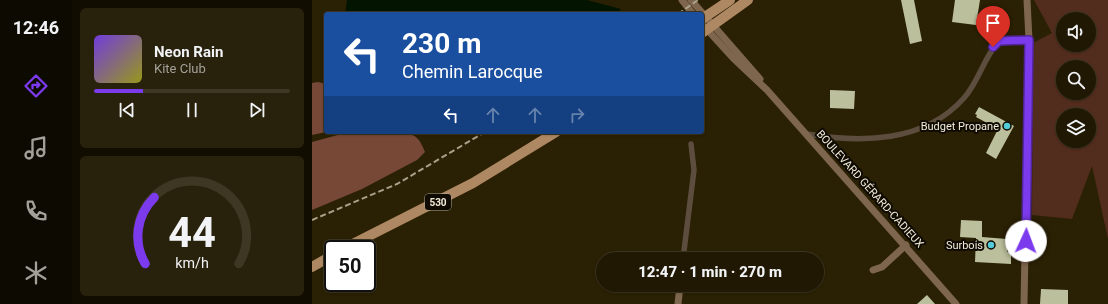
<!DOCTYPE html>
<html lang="en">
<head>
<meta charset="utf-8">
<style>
  :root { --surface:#201802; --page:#28210c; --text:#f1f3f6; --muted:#a2a099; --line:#3d3724; --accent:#7c3aed }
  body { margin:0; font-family:Roboto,sans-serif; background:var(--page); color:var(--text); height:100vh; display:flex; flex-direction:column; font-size:15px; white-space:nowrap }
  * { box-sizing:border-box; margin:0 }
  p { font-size:13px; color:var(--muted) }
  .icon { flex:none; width:22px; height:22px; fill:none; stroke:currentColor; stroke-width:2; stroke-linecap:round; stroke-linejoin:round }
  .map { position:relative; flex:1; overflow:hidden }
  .drawer { display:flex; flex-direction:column; gap:8px; padding:8px; background:#120d01; width:240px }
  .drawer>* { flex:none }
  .top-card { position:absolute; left:12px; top:12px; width:380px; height:122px; border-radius:4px; box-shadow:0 1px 3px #0004,0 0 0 1px var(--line); background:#1a4fa0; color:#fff; overflow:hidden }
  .controls { position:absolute; left:744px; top:12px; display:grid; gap:8px }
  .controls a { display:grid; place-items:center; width:40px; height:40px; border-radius:50%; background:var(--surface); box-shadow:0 1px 3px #0004,0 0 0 1px var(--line); font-size:20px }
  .speed { position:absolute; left:12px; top:240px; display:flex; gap:8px; font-size:20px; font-weight:700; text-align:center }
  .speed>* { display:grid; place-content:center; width:52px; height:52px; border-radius:50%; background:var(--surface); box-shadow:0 1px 3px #0004,0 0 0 1px var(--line); line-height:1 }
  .speed .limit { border:2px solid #111; border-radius:6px; background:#fff; color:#111 }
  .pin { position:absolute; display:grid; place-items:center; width:34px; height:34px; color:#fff; margin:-41px -17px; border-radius:50% 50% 50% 0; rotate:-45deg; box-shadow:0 0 4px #0007 }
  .pin .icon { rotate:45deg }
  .me { position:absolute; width:44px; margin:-22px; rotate:2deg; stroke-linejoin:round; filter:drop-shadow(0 0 3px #0008) }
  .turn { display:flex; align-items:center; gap:14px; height:84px; padding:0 12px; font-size:18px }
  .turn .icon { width:52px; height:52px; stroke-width:2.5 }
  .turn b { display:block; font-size:28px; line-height:34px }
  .lanes { display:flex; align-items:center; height:38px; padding:0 12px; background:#0003; justify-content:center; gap:20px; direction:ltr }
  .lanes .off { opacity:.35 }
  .drawer .card { flex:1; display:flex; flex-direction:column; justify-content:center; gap:6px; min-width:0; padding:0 14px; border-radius:6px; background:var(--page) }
  .drawer .dial { align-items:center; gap:0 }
  .dial svg { height:104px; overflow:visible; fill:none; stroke:var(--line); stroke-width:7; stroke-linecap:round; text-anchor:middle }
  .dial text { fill:var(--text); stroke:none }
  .song { display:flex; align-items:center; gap:12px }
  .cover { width:48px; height:48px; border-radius:6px; background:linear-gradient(135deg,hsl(260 70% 55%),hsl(60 70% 35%)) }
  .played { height:4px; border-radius:2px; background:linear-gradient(90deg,var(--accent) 25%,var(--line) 25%) }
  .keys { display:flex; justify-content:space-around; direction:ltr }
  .trip { position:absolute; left:284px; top:252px; width:228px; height:40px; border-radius:20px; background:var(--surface); box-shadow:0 1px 3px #0004,0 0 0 1px var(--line); font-weight:800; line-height:40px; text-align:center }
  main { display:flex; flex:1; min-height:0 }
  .dock { display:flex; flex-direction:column; width:72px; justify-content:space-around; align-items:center; background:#0d0a01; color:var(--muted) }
  .dock .icon { width:28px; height:28px }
  .dock .active { color:var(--accent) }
  .dock b { font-size:18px; color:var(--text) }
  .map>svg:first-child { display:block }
  .green { fill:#522c1c; fill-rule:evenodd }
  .forest { fill:#774835 }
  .water { fill:#031400 }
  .building { fill:#bbbf9c }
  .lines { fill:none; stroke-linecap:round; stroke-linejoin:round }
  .street { stroke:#5d4d3e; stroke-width:5.5 }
  .secondary { stroke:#7e654d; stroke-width:7 }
  .highway { stroke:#ae8862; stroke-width:10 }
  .rail { stroke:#a8a08b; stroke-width:2; stroke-dasharray:6 3; stroke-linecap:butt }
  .route-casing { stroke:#51269a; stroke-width:10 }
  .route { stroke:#7c3aed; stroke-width:7 }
  .poi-dot { fill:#52cbd8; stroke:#0f0a02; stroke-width:1.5 }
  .labels { text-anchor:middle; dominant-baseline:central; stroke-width:4; stroke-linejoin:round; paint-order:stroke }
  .shield { fill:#0f0a02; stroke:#ada899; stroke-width:1 }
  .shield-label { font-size:10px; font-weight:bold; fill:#f1ebda }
  .poi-label { font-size:11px; fill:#f1ebda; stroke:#0f0a02; text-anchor:end }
  .street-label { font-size:11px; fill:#f1ebda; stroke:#0f0a02 }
</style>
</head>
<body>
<main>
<nav class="dock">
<b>12:46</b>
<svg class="icon active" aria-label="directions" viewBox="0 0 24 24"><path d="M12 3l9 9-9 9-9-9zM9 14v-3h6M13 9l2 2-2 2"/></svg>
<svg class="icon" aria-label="music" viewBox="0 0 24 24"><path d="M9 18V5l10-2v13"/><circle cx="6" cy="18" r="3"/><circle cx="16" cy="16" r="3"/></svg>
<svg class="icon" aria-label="phone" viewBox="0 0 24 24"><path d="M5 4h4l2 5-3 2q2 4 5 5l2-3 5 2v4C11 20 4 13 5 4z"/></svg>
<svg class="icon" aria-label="climate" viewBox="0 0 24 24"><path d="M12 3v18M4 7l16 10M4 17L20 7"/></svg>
</nav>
<section class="drawer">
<div class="card">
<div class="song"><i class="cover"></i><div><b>Neon Rain</b><p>Kite Club</p></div></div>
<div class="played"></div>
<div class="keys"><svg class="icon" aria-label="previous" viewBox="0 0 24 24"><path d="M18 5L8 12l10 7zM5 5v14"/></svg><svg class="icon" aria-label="pause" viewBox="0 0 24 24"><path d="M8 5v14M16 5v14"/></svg><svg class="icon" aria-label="next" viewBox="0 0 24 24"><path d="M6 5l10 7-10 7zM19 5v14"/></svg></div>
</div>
<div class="card dial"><svg viewBox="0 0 100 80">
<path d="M14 69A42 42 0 1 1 86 69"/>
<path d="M14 69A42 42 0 0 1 21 18" stroke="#7c3aed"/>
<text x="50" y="56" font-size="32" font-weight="700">44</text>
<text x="50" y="72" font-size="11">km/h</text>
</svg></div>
</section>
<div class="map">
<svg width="796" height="304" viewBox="0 0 796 304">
  <rect width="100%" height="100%" fill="#2a2003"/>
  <path class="green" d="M722,0H796V239L780,166L760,219L720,215L721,43L740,33ZM751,19H777V45H751ZM751,67H777V93H751ZM751,115H777V141H751Z"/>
  <g class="forest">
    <polygon points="6,82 14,84 14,132 0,135 0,83"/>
    <path d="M90,132C105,135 107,138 113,152L105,160L50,189L0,210V142L33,133Z"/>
  </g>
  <polygon class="water" points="35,0 275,0 309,9 306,14 33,14"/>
  <g class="building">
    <polygon points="589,0 602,0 610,41 598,44"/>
    <polygon points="643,0 668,0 664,25 640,22"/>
    <polygon points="518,90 543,91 542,109 518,108"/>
    <polygon points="667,107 702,126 684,159 674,153 686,129 664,117 665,115 663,114"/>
    <polygon points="649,220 670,221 670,237 695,239 695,252 699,252 699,264 663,262 664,238 648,237"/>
    <polygon points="729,289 756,290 756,304 728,304"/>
    <polygon points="615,295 623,304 605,304"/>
  </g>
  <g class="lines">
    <g class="street">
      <path d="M495,134C549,143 612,143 652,98C667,81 672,57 687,41L717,40"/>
      <polyline points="371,259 382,170 379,144"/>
    </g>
    <g class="secondary">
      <polyline points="370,0 381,14"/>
      <polyline points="379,0 448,79"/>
      <polyline points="390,24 421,58 455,90 644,304"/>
      <polyline points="561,270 570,267 594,245"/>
      <polyline points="366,304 368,285"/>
      <polyline points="712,304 717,40 715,0"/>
    </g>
    <g class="highway">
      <polyline points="390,19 418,0"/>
      <polyline points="390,33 436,0"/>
      <polyline points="31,249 161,183 244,132"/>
      <polyline points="0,267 21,255"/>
    </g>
    <g class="rail">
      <polyline points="366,14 386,0"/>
      <polyline points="0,220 85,184 173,132"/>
    </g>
  </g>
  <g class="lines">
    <g class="route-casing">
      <polyline id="route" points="681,47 687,41 717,40 714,241"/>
    </g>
    <use href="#route" class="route"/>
  </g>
  <g class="poi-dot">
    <circle cx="695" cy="126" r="4"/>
    <circle cx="679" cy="245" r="4"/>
  </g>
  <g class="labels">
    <rect class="shield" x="113" y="194" width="26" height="16" rx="3"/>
    <g class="shield-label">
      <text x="126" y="202">530</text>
    </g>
    <g class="poi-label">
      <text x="687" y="126">Budget Propane</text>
      <text x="671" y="245">Surbois</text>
    </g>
    <g class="street-label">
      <text transform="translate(558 189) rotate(48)">BOULEVARD GÉRARD-CADIEUX</text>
    </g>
  </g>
</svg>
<div class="controls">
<a><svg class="icon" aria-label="sound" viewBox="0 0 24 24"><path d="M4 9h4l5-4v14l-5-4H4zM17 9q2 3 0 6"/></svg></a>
<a><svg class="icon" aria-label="search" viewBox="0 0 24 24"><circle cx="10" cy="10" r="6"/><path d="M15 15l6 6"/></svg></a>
<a><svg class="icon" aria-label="layers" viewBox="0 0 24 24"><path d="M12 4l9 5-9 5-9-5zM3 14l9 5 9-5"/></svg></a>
</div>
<div class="speed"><div class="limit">50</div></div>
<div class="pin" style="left:681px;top:47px;background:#d93025"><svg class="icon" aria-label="arrive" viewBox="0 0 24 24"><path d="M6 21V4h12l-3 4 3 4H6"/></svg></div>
<svg class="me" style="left:714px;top:241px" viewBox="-20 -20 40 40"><circle r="19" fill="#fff"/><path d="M0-13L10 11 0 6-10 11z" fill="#7c3aed"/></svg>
<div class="trip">12:47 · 1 min · 270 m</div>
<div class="top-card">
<div class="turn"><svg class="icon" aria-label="left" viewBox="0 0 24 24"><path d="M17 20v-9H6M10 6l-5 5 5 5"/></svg><div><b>230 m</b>Chemin Larocque</div></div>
<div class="lanes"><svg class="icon" aria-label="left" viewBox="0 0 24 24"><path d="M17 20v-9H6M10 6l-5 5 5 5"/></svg><svg class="icon off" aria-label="ahead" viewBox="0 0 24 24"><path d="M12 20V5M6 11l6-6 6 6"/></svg><svg class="icon off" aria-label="ahead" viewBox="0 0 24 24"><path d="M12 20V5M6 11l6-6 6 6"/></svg><svg class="icon off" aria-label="right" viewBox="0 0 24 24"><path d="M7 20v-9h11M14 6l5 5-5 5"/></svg></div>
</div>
</div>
</main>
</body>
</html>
